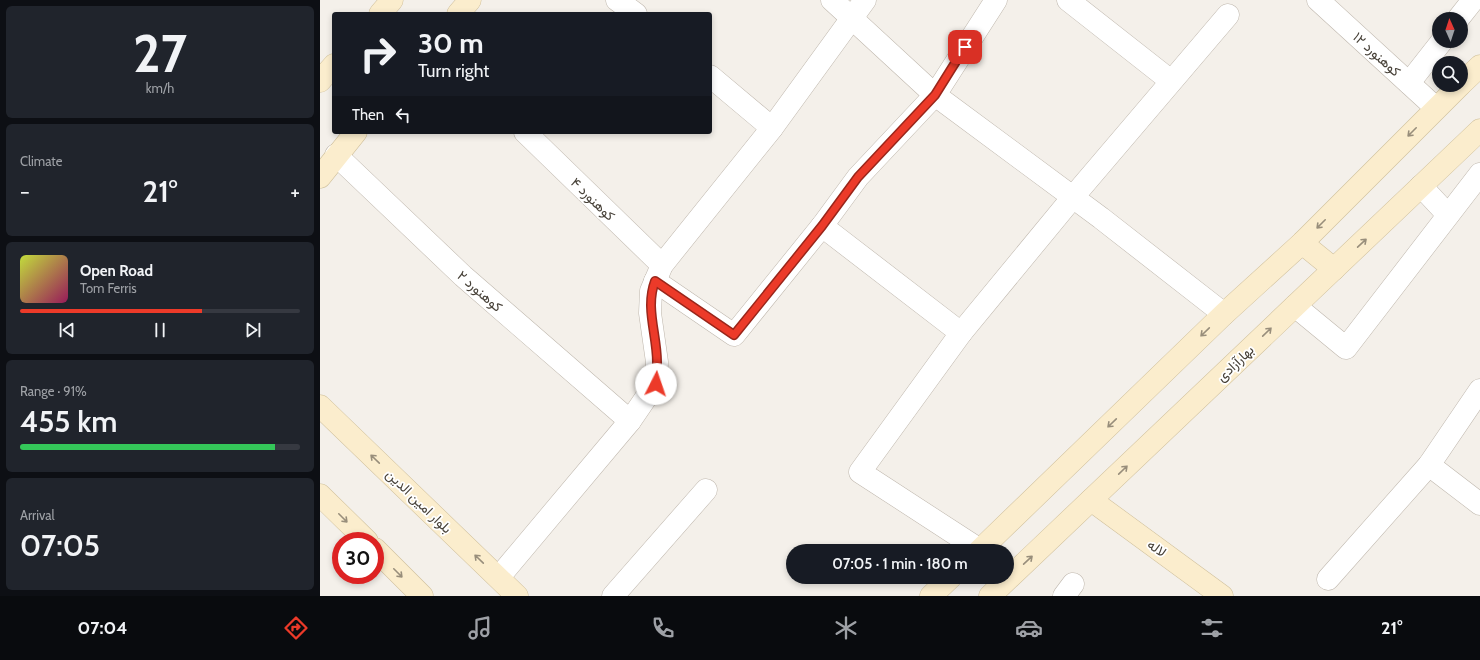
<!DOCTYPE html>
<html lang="en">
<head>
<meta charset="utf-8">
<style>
  :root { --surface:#171b24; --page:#20242c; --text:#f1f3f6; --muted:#9ea1a6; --line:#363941; --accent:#ec3a29 }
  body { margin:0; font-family:Cabin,Vazirmatn,sans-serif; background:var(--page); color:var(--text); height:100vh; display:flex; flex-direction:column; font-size:15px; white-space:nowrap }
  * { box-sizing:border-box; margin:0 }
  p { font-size:13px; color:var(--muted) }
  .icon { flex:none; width:22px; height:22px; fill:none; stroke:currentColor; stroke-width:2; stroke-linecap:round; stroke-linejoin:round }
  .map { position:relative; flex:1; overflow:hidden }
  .drawer { display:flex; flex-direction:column; gap:6px; padding:6px; background:#0d0f14; width:320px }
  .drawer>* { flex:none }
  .top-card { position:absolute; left:12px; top:12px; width:380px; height:122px; border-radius:4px; box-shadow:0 2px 6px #0003; background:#171b24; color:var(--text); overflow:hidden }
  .needle { width:26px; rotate:357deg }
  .buttons { position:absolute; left:1112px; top:12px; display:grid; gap:8px }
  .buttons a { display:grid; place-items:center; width:36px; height:36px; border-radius:50%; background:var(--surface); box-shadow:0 2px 6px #0003; font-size:20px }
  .speed { position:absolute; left:12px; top:532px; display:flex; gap:8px; font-size:20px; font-weight:700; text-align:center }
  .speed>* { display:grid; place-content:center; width:52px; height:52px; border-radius:50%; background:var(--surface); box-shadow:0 2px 6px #0003; line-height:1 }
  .speed .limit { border:6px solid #d22; background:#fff; color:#111 }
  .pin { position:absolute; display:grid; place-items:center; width:34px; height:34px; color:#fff; margin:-17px; border-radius:8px; box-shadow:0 2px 6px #0006 }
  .me { position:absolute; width:44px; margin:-22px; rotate:4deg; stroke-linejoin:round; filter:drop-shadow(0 0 3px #0008) }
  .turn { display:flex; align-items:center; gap:14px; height:84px; padding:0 20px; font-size:18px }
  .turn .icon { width:52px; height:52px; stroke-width:2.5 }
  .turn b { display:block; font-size:28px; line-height:34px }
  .then { display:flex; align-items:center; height:38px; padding:0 20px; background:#0003; gap:8px; font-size:15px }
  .big { font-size:30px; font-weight:600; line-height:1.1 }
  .drawer .widget { flex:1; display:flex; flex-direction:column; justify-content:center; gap:6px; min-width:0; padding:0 14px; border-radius:6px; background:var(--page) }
  .drawer .dial { align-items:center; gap:0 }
  .dial b { font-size:52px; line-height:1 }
  .song { display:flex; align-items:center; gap:12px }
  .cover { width:48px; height:48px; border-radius:6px; background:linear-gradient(135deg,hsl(70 70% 55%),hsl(330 70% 35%)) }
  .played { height:4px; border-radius:2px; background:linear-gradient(90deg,var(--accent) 65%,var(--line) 65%) }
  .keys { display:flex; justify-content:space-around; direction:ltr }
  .heat { display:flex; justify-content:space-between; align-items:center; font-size:22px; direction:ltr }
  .charge { height:6px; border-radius:3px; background:linear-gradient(90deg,#34c759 91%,var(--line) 0) }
  .trip { position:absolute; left:466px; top:544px; width:228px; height:40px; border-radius:20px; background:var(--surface); box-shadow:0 2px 6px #0003; font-weight:600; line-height:40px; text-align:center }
  .menu { display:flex; height:64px; justify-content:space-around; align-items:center; background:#090b0e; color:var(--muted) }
  .menu .icon { width:28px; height:28px }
  .menu .selected { color:var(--accent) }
  .menu b { font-size:18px; color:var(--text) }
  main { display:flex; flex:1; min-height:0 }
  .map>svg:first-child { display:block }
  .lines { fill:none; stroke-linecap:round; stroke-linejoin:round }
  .street-casing { stroke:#bfb7ad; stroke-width:23 }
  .secondary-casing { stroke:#d0c09c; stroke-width:23 }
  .street { stroke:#fff; stroke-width:22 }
  .secondary { stroke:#fbedcd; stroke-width:22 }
  .oneway { stroke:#988e7b }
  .route-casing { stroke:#99261b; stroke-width:10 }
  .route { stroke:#ec3a29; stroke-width:7 }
  .labels { text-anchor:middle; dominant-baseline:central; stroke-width:3.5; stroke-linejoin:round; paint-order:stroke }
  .street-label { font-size:14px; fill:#474138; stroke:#fff }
</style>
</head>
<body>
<main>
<section class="drawer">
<div class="widget dial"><b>27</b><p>km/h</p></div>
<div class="widget"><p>Climate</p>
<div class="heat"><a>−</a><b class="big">21°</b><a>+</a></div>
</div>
<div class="widget">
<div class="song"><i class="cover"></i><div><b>Open Road</b><p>Tom Ferris</p></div></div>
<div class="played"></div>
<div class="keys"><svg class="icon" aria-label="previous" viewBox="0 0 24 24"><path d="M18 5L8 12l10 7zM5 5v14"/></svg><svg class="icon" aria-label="pause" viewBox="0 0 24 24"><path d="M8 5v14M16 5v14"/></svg><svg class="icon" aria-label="next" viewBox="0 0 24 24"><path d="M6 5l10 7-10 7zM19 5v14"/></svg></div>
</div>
<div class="widget"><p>Range · 91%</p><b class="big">455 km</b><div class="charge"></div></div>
<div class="widget"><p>Arrival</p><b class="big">07:05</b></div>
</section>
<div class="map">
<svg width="1160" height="596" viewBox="0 0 1160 596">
  <rect width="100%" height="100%" fill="#f4f0ea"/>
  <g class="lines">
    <g class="street-casing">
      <g id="street">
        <polyline points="297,0 316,14"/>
        <polyline points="676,0 615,95 781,218 904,314"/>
        <polyline points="748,0 851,81"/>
        <polyline points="998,0 1116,108"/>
        <polyline points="1138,19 1153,0"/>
        <polyline points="390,76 452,128"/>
        <polyline points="1089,83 1122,41"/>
        <polyline points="205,132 342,265"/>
        <polyline points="16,155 143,276 310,421"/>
        <polyline points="1101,186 1128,215"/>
        <polyline points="502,226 641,333"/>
        <polyline points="335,281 414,335 502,226 538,177 615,95 512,0"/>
        <polyline points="975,306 1026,348 1160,174"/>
        <polyline points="1109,465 1160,504"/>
        <polyline points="660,550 540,472 641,333 753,197 908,15"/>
        <polyline points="179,577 310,421 336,383 337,362 330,313 331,291 342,265 452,128 545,0"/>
        <polyline points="1008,579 1109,465 1160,390"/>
        <polyline points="293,596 386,490"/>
        <polyline points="744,596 753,584"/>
      </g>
    </g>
    <g class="secondary-casing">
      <g id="secondary">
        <polyline points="60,14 72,0"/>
        <polyline points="138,14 150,0"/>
        <polyline points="0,81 14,65"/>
        <polyline points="1141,84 1160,66"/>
        <polyline points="0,177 36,132"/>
        <polyline points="982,243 1014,269"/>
        <polyline points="0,406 197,596"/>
        <polyline points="0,495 47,541"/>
        <polyline points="771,500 902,596"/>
        <polyline points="55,549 102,596"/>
        <polyline points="659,551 904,314 982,243 1140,85"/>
        <polyline points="611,596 631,577"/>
        <polyline points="670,596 1160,130"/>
      </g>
    </g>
    <use href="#street" class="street"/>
    <use href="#secondary" class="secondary"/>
  </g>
  <defs><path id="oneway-shaft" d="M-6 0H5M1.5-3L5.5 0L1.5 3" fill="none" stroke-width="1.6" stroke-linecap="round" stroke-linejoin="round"/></defs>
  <g class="oneway">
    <use href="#oneway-shaft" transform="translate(1092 132) rotate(135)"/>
    <use href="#oneway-shaft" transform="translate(1001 224) rotate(135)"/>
    <use href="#oneway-shaft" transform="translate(1042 243) rotate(-43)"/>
    <use href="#oneway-shaft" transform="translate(885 332) rotate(136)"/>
    <use href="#oneway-shaft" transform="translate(947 332) rotate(-44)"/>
    <use href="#oneway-shaft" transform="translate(792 423) rotate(136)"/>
    <use href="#oneway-shaft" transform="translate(55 459) rotate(-136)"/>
    <use href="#oneway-shaft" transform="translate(803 470) rotate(-44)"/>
    <use href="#oneway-shaft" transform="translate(23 518) rotate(45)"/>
    <use href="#oneway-shaft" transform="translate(159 559) rotate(-136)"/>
    <use href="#oneway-shaft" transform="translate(708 560) rotate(-43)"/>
    <use href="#oneway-shaft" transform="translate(78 573) rotate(45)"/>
  </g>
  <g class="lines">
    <g class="route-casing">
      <path id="route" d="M336,384C336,376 337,369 337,362C337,334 325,308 335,281L414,335L502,226L538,177L615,95L645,47"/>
    </g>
    <use href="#route" class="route"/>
  </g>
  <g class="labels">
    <g class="street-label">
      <text transform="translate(1057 54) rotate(42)">کوهنورد ۱۲</text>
      <text transform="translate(273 199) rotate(44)">کوهنورد ۴</text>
      <text transform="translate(160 291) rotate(41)">کوهنورد ۲</text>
      <text transform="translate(915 363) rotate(-44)">بهارآزادی</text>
      <text transform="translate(99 501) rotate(44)">بلوار امین الدین</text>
      <text transform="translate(837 548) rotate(36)">لاله</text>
    </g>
  </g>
</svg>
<div class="buttons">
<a><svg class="needle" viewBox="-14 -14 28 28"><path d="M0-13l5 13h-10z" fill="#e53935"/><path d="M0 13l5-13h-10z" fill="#9ea1a6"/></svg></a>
<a><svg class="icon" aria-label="search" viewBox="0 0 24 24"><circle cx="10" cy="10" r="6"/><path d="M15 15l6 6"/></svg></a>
</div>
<div class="speed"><div class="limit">30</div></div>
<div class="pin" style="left:645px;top:47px;background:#d93025"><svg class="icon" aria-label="arrive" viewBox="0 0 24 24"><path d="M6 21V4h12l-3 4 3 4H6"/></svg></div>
<svg class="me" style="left:336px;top:384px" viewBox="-20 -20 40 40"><circle r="19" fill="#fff"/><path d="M0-13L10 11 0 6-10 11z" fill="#ec3a29"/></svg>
<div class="trip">07:05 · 1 min · 180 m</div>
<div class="top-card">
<div class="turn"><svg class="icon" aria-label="right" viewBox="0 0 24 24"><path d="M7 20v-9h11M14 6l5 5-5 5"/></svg><div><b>30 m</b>Turn right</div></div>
<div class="then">Then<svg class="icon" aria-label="left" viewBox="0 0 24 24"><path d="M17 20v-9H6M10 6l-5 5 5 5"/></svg></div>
</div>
</div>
</main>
<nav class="menu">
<b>07:04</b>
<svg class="icon selected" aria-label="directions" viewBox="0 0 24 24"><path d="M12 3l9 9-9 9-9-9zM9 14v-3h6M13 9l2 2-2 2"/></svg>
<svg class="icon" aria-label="music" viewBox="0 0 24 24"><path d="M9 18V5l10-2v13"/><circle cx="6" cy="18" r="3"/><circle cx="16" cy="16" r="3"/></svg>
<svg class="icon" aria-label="phone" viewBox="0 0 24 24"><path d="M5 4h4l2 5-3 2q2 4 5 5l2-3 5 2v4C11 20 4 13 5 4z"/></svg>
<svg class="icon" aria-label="climate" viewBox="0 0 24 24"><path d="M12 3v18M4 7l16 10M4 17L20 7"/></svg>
<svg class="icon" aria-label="car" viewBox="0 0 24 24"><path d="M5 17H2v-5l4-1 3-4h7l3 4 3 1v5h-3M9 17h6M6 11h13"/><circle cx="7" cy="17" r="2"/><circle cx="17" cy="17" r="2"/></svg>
<svg class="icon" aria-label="filters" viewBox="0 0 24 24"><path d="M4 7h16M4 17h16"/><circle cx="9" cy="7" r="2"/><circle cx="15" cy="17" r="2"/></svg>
<b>21°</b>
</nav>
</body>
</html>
